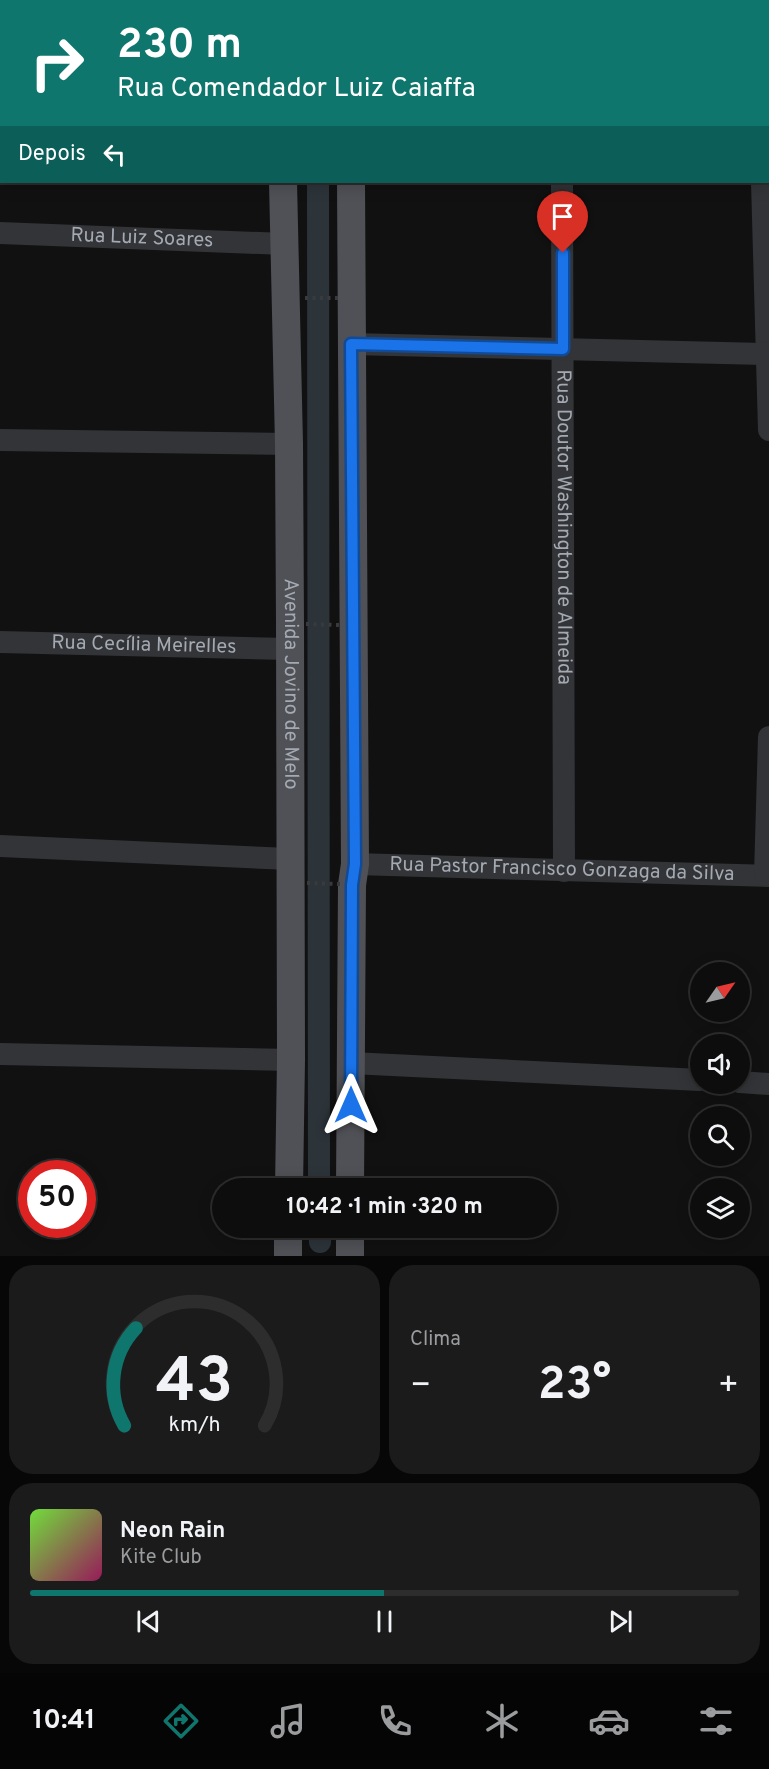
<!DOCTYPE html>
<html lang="pt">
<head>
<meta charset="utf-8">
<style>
  :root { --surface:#0d0d0e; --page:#1b1b1c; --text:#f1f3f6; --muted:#9a9c9e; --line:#2d2d2e; --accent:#0f766e }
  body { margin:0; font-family:Overpass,sans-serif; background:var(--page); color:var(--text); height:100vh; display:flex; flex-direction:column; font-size:22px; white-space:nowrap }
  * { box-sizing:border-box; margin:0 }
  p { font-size:20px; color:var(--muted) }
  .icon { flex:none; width:33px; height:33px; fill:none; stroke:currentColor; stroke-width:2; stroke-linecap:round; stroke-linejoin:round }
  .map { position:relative; height:1256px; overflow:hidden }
  .side { display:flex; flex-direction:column; gap:9px; padding:9px; background:#070708; flex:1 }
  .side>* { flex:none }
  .hud { position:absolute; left:0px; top:0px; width:770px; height:183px; box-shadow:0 3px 15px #0003,0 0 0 2px var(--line); background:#0f766e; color:#fff; overflow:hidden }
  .needle { width:39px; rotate:56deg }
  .tools { position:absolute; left:690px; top:962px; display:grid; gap:12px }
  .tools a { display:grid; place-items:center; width:60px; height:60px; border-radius:50%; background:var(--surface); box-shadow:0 3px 15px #0003,0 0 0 2px var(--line); font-size:30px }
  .speed { position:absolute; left:18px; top:1160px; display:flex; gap:12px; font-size:30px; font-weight:700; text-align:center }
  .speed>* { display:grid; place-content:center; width:78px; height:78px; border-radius:50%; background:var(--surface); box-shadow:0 3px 15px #0003,0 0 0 2px var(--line); line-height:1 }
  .speed .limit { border:9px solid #d22; background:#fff; color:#111 }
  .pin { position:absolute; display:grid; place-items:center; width:51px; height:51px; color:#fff; margin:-62px -26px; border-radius:50% 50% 50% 0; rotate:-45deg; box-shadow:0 0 6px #0007 }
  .pin .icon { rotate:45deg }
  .me { position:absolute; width:66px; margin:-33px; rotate:0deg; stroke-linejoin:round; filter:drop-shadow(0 0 4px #0008) }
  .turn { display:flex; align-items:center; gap:21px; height:126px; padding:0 18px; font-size:27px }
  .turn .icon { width:78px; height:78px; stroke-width:2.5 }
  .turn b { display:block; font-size:42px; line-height:51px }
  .then { display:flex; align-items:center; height:57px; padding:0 18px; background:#0003; gap:12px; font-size:22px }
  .big { font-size:45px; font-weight:700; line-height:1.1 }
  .side .card { flex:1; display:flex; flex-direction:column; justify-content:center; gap:9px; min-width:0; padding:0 21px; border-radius:24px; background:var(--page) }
  .side .dial { align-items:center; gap:0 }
  .dial svg { height:156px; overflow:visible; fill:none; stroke:var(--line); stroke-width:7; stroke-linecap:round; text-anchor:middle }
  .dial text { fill:var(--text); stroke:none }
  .song { display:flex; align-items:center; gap:18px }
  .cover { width:72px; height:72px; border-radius:9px; background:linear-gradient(135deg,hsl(100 70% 55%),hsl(330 70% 35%)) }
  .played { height:6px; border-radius:3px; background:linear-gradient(90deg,var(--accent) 50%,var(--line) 50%) }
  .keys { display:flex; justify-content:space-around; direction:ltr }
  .heat { display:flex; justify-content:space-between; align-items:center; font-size:33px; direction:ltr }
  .side .tiles { flex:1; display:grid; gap:9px; grid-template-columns:1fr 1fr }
  .card:last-child { grid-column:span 2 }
  .trip { position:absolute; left:212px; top:1178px; width:345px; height:60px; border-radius:30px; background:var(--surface); box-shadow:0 3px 15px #0003,0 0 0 2px var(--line); font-weight:700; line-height:60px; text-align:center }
  .tab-bar { display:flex; height:96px; justify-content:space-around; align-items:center; background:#050506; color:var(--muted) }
  .tab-bar .icon { width:42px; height:42px }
  .tab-bar .selected { color:var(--accent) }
  .tab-bar b { font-size:27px; color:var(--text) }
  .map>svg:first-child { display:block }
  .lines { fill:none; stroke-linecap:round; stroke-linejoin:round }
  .canal { stroke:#2c343a; stroke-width:22 }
  .path { stroke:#393a3e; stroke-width:4; stroke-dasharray:3 4.5; stroke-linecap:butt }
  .minor { stroke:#323437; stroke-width:22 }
  .major { stroke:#4f5156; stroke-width:28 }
  .path-bridge { stroke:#393a3e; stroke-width:4; stroke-dasharray:3 4.5; stroke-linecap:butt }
  .route-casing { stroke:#114b97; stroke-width:15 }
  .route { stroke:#1a73e8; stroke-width:10 }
  .labels { text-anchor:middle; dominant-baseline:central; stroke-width:4.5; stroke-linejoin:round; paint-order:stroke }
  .street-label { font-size:20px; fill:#a4a9b2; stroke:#0c0c0d }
</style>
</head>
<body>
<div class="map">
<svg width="769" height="1256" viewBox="0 0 769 1256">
  <rect width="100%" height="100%" fill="#111112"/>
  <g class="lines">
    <g class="canal">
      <polyline points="15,2 24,0"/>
      <polyline points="318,182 319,1188"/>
      <polyline points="320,1227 320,1242"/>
    </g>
    <polyline class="path" points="305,1 327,0"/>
    <g class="minor">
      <polyline points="561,0 561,2"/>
      <polyline points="159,2 169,0"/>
      <polyline points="767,2 767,0"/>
      <polyline points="0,24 2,24"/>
      <polyline points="768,85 769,85"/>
      <path id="s1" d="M562,182L564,871"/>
      <polyline points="762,182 769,430"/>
      <path id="s2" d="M0,233L284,244"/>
      <polyline points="351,344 766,354 769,352"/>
      <polyline points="0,440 289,444"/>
      <path id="s3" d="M0,642L289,649"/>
      <polyline points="0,846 290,859"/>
      <path id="s4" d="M355,864L769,876"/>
      <polyline points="765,875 769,737"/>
      <polyline points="0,1054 291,1060"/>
      <polyline points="351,1063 700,1080"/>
      <polyline points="740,1082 769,1084"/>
    </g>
    <g class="major">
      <polyline points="282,0 282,2"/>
      <polyline points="350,0 350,2"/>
      <path id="s5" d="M283,182L289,444L290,624L291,1060L289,1188"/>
      <polyline points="350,1188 352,885 355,864 351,182"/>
      <polyline points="288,1256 288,1227"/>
      <polyline points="350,1256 350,1227"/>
    </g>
    <g class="path-bridge">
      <polyline points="305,298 341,298"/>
      <polyline points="306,624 340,625"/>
      <polyline points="307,883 340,884"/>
    </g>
  </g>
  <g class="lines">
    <g class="route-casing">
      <polyline id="route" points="351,1105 352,885 355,864 351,344 563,349 563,253"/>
    </g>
    <use href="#route" class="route"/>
  </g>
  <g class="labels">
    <g class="street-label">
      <text stroke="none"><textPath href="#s2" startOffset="142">Rua Luiz Soares</textPath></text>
      <text stroke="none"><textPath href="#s1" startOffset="345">Rua Doutor Washington de Almeida</textPath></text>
      <text stroke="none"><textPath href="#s3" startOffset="144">Rua Cecília Meirelles</textPath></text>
      <text stroke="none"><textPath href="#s5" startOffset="502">Avenida Jovino de Melo</textPath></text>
      <text stroke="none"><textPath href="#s4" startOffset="207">Rua Pastor Francisco Gonzaga da Silva</textPath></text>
    </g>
  </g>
</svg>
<div class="tools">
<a><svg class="needle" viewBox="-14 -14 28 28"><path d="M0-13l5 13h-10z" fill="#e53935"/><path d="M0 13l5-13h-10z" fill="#9a9c9e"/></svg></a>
<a><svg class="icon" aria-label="sound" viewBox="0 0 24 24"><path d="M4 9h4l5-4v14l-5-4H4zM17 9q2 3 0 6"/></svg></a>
<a><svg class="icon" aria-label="search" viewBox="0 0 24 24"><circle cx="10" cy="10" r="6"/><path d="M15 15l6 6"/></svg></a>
<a><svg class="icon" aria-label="layers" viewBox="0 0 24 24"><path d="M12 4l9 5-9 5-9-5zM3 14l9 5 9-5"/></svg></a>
</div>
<div class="speed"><div class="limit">50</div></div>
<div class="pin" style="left:563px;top:253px;background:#d93025"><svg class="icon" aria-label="arrive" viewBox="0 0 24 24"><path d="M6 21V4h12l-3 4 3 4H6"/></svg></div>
<svg class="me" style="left:351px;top:1105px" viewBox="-20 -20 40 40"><path d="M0-17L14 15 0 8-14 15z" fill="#1a73e8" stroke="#fff" stroke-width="4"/></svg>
<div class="trip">10:42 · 1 min · 320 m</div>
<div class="hud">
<div class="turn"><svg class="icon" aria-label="right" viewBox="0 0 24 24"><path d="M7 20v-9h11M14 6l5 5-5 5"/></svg><div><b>230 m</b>Rua Comendador Luiz Caiaffa</div></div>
<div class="then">Depois<svg class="icon" aria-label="left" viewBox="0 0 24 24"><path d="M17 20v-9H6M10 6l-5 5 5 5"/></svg></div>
</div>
</div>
<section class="side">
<div class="tiles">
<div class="card dial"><svg viewBox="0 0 100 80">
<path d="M14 69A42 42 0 1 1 86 69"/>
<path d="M14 69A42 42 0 0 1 20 19" stroke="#0f766e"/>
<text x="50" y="56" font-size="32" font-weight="700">43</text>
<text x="50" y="72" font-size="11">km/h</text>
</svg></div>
<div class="card"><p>Clima</p>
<div class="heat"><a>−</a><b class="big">23°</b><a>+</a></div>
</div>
<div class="card">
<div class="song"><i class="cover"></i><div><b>Neon Rain</b><p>Kite Club</p></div></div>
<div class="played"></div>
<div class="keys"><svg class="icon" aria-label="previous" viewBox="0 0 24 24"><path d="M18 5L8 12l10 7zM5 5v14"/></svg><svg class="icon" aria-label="pause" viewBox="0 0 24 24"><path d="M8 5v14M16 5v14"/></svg><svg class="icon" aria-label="next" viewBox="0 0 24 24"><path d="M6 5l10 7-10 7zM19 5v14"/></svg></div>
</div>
</div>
</section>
<nav class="tab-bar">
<b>10:41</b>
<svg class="icon selected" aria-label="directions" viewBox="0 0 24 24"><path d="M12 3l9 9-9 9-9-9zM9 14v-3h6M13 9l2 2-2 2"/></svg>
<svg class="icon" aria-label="music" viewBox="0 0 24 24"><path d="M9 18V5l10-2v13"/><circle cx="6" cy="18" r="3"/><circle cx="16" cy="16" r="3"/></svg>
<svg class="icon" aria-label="phone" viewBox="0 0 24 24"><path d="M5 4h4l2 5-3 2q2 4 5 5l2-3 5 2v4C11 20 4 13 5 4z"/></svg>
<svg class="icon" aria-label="climate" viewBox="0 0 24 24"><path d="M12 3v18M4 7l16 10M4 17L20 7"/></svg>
<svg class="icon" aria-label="car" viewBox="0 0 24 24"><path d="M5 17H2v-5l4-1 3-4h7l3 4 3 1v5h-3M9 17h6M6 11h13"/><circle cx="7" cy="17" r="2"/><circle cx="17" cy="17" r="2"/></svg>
<svg class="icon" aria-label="filters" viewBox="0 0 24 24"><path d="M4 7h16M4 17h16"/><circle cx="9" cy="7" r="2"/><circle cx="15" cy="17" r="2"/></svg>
</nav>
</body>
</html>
